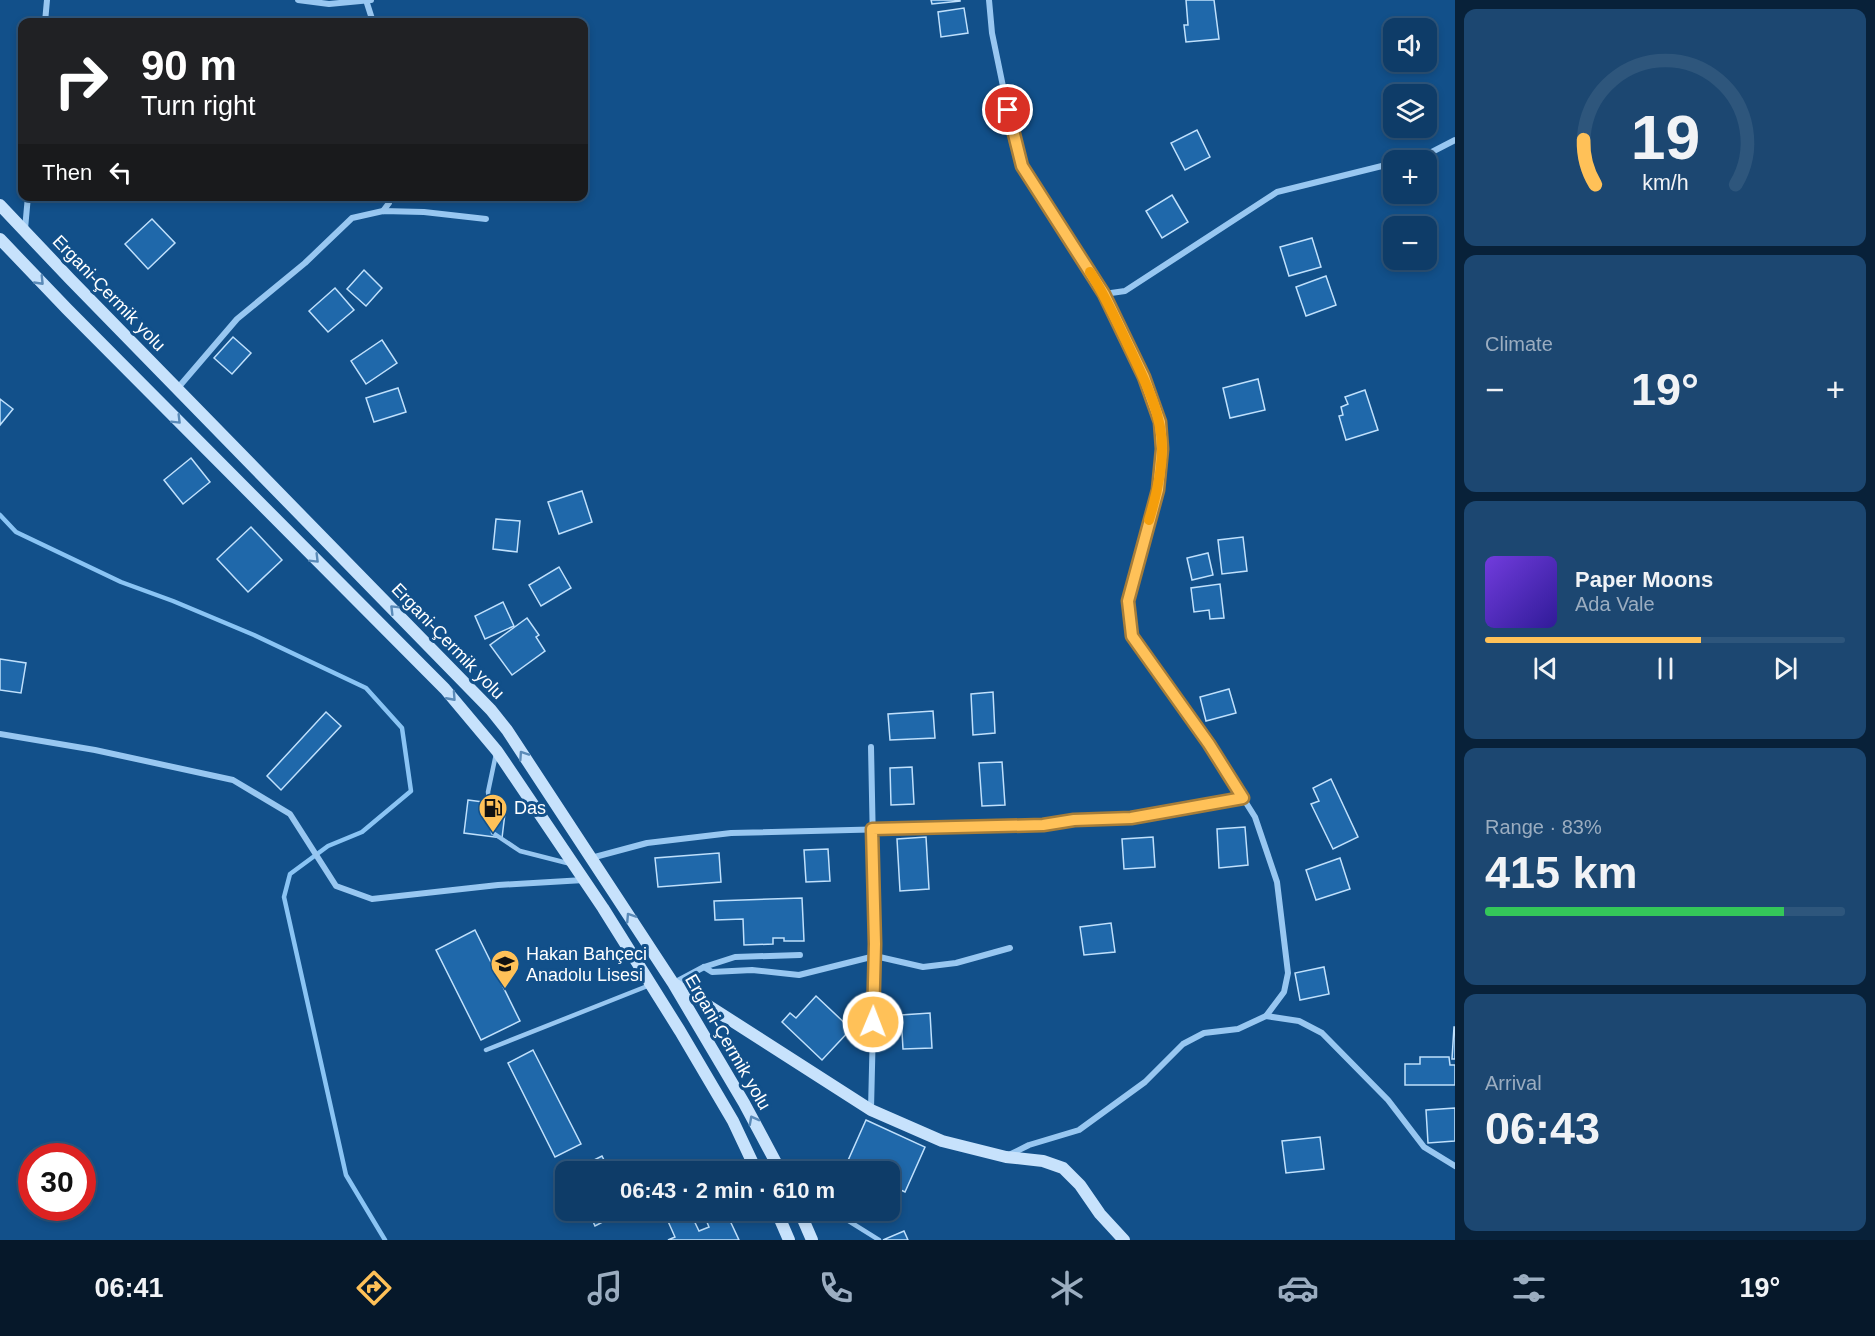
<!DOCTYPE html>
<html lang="en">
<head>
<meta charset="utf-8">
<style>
  :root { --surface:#0e3c68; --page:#1c4771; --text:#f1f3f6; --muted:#9badc0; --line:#2e567c; --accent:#ffc158 }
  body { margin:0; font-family:Arial,sans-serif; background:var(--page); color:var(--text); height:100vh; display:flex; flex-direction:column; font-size:22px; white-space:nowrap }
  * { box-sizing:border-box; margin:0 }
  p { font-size:20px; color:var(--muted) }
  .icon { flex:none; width:33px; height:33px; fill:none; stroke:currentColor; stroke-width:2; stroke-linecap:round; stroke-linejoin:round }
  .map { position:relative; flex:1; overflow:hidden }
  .drawer { display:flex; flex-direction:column; gap:9px; padding:9px; background:#082139; width:420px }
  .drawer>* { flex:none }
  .hud { position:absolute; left:18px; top:18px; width:570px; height:183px; border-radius:12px; box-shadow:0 3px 9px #0003,0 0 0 2px var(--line); background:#202124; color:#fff; overflow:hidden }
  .fabs { position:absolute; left:1383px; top:18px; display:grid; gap:12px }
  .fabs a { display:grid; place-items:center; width:54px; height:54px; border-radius:12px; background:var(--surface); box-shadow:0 3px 9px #0003,0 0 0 2px var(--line); font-size:30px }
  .speed { position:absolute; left:18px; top:1143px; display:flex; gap:12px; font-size:30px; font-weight:700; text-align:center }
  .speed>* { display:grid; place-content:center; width:78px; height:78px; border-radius:50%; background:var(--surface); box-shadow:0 3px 9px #0003,0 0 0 2px var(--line); line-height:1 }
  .speed .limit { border:9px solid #d22; background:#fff; color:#111 }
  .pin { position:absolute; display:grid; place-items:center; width:51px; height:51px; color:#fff; margin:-26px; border:3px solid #fff; border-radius:50%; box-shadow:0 2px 6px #0007 }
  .me { position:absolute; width:66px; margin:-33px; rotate:1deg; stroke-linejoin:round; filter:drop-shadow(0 0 4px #0008) }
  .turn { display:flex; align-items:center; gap:21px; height:126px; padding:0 24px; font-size:27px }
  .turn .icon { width:78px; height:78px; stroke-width:2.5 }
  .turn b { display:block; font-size:42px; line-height:51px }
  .then { display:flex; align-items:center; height:57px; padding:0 24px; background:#0003; gap:12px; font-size:22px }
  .big { font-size:45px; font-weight:700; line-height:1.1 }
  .drawer .card { flex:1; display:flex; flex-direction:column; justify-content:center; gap:9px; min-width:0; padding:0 21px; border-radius:12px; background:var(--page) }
  .drawer .dial { align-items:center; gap:0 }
  .dial svg { height:156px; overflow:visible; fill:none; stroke:var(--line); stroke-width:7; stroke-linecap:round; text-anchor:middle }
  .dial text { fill:var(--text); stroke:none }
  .song { display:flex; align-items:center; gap:18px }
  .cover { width:72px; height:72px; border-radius:9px; background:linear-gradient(135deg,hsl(260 70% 55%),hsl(250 70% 35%)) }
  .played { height:6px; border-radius:3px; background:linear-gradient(90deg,var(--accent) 60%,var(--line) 60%) }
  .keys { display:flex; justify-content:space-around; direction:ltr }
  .heat { display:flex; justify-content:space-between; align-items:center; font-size:33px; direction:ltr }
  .charge { height:9px; border-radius:4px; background:linear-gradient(90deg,#34c759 83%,var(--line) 0) }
  .trip { position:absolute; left:555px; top:1161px; width:345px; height:60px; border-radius:12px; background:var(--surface); box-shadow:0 3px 9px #0003,0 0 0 2px var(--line); font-weight:700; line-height:60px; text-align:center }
  .tabs { display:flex; height:96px; justify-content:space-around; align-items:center; background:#06182a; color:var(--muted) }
  .tabs .icon { width:42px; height:42px }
  .tabs .active { color:var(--accent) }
  .tabs b { font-size:27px; color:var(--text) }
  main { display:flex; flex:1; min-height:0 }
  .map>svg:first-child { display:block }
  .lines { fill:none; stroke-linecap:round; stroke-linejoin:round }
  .stream { stroke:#8ac4f4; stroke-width:4.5 }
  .building { fill:#1f68aa; stroke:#bfe0fc; stroke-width:1.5 }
  .lane { stroke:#98c7f1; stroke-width:4.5 }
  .street { stroke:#98c7f1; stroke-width:6 }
  .secondary { stroke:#c7e2fc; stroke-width:12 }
  .oneway { stroke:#5a8ab8 }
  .route-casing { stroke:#a67d39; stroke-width:15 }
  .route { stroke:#ffc158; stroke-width:10 }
  .slow { stroke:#f59e0b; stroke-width:10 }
  .labels { text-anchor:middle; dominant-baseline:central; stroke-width:6; stroke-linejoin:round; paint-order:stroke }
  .street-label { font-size:18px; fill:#fff; stroke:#12508a }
  .poi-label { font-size:18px; fill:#fff; stroke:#12508a; text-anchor:start }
</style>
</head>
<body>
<main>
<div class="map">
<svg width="1455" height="1240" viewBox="0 0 1455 1240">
  <rect width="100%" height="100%" fill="#12508a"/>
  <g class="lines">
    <polyline class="stream" points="0,515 16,532 121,582 173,601 254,635 366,688 402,728 411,791 362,832 328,846 290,874 284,897 346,1175 385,1240"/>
  </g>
  <g class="building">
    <polygon points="931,0 960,0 960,1 932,4"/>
    <polygon points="1186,0 1214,0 1219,39 1186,42 1184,25 1188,25"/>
    <polygon points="964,8 968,33 941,37 938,12"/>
    <polygon points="1197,130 1210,157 1185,170 1171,143"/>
    <polygon points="1172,195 1188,222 1162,238 1146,211"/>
    <polygon points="152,219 175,243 148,269 125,244"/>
    <polygon points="1312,238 1321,267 1289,276 1280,247"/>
    <polygon points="364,270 382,288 366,306 347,289"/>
    <polygon points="1326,276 1336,305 1306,316 1296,287"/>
    <polygon points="335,288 354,310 328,332 309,311"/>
    <polygon points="233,337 251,353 232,374 214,358"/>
    <polygon points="382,340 397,363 366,384 351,361"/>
    <polygon points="1258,379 1265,410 1230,418 1223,388"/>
    <polygon points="398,388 406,412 374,422 366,398"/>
    <polygon points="1365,390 1378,430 1346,440 1339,416 1343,415 1341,407 1348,404 1345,397"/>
    <polygon points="0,399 13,409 0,425"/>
    <polygon points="191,458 210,482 183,504 164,480"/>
    <polygon points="582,491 592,522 559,534 548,502"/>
    <polygon points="496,519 520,521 517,552 493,549"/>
    <polygon points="251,527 282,560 248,592 217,559"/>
    <polygon points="1243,537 1247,571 1222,574 1218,540"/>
    <polygon points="1208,553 1213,575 1192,580 1187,558"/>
    <polygon points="559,567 571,588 541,606 529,585"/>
    <polygon points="1220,584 1224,618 1210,619 1209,610 1194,612 1191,588"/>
    <polygon points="503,602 514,626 485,639 475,616"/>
    <polygon points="527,618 539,635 536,637 545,651 512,675 490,645"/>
    <polygon points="0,659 26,663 21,693 0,690"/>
    <polygon points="1229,689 1236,713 1206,721 1200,697"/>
    <polygon points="993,692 995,733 973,735 971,694"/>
    <polygon points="933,711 935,738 890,740 888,714"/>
    <polygon points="326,712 341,726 281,790 267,776"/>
    <polygon points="1002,762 1005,805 982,806 979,763"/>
    <polygon points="912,767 914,804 891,805 890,768"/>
    <polygon points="1331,779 1358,837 1333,849 1311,804 1319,801 1313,788"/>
    <polygon points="468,800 506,805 502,838 464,833"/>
    <polygon points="1245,827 1248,865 1219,868 1217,829"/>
    <polygon points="926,837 929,889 900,891 897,839"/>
    <polygon points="1153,837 1155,867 1124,869 1122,839"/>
    <polygon points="828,849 830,881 806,882 804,850"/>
    <polygon points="719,853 721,882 658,887 655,858"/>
    <polygon points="1340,858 1350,889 1316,900 1306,870"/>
    <polygon points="802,898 804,941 784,941 784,938 773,938 773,944 744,945 743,919 715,920 714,901"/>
    <polygon points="1111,923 1115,952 1084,955 1080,927"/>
    <polygon points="475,930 520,1021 481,1040 436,950"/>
    <polygon points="1324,967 1329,994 1300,1000 1295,973"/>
    <polygon points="816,996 851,1029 822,1060 782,1022 790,1013 796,1018"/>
    <polygon points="930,1013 932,1048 903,1049 901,1015"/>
    <polygon points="1454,1027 1455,1027 1455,1059 1452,1059"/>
    <polygon points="533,1050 581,1144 555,1157 508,1063"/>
    <polygon points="1420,1057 1449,1057 1450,1065 1455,1065 1455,1085 1405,1085 1405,1064 1420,1064"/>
    <polygon points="1455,1108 1455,1141 1428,1143 1426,1110"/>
    <polygon points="866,1120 925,1147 905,1192 890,1185 890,1172 860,1172 846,1165"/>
    <polygon points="1320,1137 1324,1169 1286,1173 1282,1141"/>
    <polygon points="602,1156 610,1172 570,1172"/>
    <polygon points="588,1210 626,1210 595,1226"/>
    <polygon points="663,1210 689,1210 699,1231 709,1227 702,1210 725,1210 739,1240 668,1240 675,1237"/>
    <polygon points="904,1231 908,1240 883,1240"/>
  </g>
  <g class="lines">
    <g class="lane">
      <polyline points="496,754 488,792 493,833 520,851 571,864"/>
      <polyline points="486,1050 650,985"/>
      <polyline points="831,1210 879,1240"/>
    </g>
    <g class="street">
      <polyline points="298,0 329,4 371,0"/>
      <polyline points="366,0 373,22"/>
      <polyline points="989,0 992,33 1012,130 1022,166 1104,294 1144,377 1160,422 1162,449 1158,490 1128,601 1132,636 1209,744 1255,817 1277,882 1288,973 1284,992 1266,1016 1238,1029 1204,1033 1183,1044 1145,1082 1079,1130 1029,1145 1009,1155"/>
      <polyline points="45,22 47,0"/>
      <polyline points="1405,160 1426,155 1455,140"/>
      <polyline points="383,211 389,203 390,196"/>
      <polyline points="25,229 28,196"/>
      <polyline points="1104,294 1125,291 1277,192 1394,163"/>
      <polyline points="177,389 237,319 305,263 352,218 383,211 424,212 486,219"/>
      <polyline points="0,734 95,750 233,780 290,814 336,886 372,899 498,885 584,880"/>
      <polyline points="591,858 647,843 731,833 1043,825 1074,820 1131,818 1243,798"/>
      <polyline points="704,967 712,972 752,970 799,975 875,956 923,967 956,963 1010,948"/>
      <polyline points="674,983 704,967 735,957 800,955"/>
      <polyline points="1266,1016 1299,1021 1322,1033 1388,1100 1424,1147 1455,1166"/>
      <polyline points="871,1109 875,944 871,747"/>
    </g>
    <g class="secondary">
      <polyline points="0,205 70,279 491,710 507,730 673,983 744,1103 781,1172"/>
      <polyline points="0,239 67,309 445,689 497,751 603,908 680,1031 733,1121 757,1172"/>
      <polyline points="676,985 871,1110 942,1141 1006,1157 1043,1161 1063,1168 1080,1185 1100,1214 1124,1240"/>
      <polyline points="776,1210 789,1240"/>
      <polyline points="799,1210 812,1240"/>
    </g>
  </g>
  <defs><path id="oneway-chevron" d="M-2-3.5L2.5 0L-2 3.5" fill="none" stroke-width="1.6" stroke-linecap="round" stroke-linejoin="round" transform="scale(1.5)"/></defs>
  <g class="oneway">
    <use href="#oneway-chevron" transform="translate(40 281) rotate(46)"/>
    <use href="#oneway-chevron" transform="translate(177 420) rotate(45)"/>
    <use href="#oneway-chevron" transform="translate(315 559) rotate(45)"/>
    <use href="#oneway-chevron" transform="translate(394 609) rotate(-135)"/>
    <use href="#oneway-chevron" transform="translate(452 697) rotate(48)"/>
    <use href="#oneway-chevron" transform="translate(523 755) rotate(-124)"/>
    <use href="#oneway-chevron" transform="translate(630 917) rotate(-123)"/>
    <use href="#oneway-chevron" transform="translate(753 1120) rotate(-118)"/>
  </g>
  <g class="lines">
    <g class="route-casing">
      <polyline id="route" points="873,1022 875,944 872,829 1043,825 1074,820 1131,818 1243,798 1209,744 1132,636 1128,601 1158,490 1162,449 1160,422 1144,377 1104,294 1022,166 1008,110"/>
    </g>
    <use href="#route" class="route"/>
    <path class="slow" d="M1090,272C1105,295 1116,320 1128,345C1143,377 1162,412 1162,448C1162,473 1156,497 1149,520"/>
  </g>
  <defs>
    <g id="fuel-pin" transform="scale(1.5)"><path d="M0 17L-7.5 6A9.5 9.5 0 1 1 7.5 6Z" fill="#ffc158" stroke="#12508a"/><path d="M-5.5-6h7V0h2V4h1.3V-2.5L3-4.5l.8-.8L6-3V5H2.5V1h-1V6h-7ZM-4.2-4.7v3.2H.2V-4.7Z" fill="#111"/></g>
    <g id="school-pin" transform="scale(1.5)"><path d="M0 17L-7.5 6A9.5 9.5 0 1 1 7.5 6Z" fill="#ffc158" stroke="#12508a"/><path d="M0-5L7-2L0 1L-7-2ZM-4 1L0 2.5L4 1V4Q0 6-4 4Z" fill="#111"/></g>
  </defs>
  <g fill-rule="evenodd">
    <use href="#fuel-pin" x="493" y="808"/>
    <use href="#school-pin" x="505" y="964"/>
  </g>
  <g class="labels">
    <g class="street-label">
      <text transform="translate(109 293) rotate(46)">Ergani-Çermik yolu</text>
      <text transform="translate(448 641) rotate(46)">Ergani-Çermik yolu</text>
      <text transform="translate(728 1042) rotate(60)">Ergani-Çermik yolu</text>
    </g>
    <g class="poi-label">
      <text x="514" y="808">Das</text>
      <text x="526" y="954">Hakan Bahçeci<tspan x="526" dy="21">Anadolu Lisesi</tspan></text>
    </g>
  </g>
</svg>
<div class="fabs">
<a><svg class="icon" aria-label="sound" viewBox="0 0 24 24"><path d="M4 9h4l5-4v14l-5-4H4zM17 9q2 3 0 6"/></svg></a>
<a><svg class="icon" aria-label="layers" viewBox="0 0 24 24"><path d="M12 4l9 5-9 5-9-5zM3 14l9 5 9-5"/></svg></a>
<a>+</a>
<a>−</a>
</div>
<div class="speed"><div class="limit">30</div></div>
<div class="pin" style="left:1008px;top:110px;background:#d93025"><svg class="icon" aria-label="arrive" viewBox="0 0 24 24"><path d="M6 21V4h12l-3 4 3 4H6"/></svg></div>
<svg class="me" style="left:873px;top:1022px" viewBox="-20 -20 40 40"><circle r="17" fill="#ffc158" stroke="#fff" stroke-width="3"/><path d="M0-11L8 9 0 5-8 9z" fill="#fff"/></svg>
<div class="trip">06:43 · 2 min · 610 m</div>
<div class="hud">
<div class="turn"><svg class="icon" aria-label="right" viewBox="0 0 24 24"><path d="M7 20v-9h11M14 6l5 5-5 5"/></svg><div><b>90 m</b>Turn right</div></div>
<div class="then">Then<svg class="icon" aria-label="left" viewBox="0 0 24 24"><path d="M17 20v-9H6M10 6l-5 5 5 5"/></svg></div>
</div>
</div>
<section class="drawer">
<div class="card dial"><svg viewBox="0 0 100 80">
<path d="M14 69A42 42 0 1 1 86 69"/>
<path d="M14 69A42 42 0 0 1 8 46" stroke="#ffc158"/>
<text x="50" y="56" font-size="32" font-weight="700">19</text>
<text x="50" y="72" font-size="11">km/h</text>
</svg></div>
<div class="card"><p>Climate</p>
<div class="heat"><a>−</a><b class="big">19°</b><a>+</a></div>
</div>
<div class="card">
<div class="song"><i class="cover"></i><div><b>Paper Moons</b><p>Ada Vale</p></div></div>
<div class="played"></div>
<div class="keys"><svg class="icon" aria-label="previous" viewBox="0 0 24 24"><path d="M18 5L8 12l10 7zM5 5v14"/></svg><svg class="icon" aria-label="pause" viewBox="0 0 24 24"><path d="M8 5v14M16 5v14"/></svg><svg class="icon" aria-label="next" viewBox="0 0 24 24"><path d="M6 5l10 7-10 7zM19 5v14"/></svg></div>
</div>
<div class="card"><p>Range · 83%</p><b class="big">415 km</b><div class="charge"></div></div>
<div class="card"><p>Arrival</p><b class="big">06:43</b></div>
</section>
</main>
<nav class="tabs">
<b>06:41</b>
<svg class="icon active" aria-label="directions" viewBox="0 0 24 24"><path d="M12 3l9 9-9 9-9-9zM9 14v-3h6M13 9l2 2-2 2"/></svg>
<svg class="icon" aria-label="music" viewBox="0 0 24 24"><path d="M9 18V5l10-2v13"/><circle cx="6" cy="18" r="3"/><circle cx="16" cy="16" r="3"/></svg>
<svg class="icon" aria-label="phone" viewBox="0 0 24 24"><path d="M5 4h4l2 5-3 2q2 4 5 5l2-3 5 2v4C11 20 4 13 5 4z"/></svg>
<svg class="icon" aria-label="climate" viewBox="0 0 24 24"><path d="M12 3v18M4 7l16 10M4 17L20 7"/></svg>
<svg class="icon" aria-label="car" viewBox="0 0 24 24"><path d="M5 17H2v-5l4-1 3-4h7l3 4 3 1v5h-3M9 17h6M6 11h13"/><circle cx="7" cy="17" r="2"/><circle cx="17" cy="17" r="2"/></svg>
<svg class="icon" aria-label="filters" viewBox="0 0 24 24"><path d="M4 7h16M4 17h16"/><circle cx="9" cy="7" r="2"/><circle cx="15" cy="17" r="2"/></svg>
<b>19°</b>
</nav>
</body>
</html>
